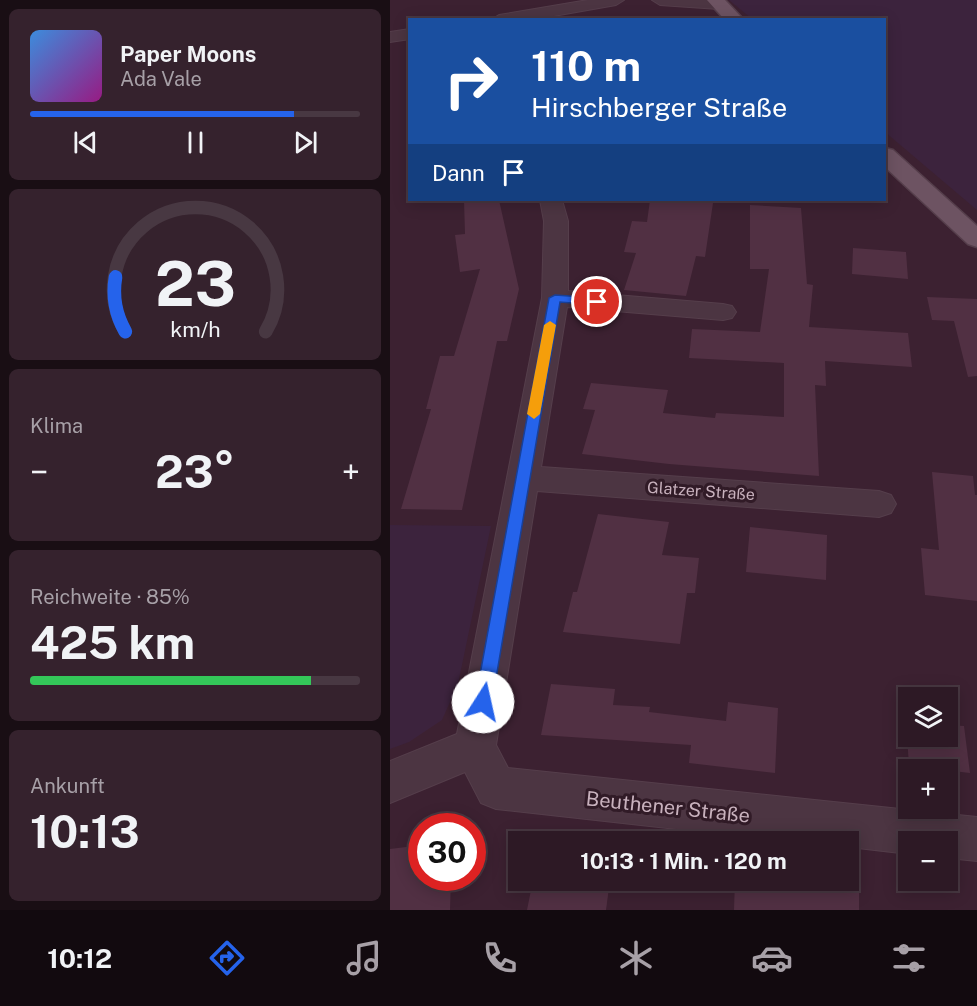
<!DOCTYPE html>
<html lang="de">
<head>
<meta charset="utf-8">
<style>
  :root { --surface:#2d1925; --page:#35222d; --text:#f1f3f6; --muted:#a7a0a7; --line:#483842; --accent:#2563eb }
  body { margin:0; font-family:"Public Sans",sans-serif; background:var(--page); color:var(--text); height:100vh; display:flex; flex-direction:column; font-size:22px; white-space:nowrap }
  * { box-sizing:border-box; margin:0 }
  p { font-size:20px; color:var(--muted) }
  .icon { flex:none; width:33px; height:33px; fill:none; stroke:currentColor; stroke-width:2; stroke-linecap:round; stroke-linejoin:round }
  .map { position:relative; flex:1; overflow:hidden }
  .side { display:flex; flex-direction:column; gap:9px; padding:9px; background:#190e14; width:390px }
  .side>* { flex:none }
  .top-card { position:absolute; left:18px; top:18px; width:478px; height:183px; border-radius:0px; box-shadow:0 3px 15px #0003,0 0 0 2px var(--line); background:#1a4fa0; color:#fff; overflow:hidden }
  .controls { position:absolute; left:508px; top:687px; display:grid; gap:12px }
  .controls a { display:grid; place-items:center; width:60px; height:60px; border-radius:0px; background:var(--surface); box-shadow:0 3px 15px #0003,0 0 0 2px var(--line); font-size:30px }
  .speed { position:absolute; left:18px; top:813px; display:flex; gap:12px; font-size:30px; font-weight:700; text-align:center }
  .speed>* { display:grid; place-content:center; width:78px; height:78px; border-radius:50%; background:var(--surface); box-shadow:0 3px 15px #0003,0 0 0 2px var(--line); line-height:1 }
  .speed .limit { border:9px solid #d22; background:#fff; color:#111 }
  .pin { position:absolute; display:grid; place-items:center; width:51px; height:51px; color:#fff; margin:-26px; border:3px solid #fff; border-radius:50%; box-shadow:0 2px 6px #0007 }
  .me { position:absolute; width:66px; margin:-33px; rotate:10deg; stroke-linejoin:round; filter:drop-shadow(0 0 4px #0008) }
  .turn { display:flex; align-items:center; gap:21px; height:126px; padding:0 24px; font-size:27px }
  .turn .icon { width:78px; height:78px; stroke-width:2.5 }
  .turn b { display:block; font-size:42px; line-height:51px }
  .then { display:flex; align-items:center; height:57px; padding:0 24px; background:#0003; gap:12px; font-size:22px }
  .big { font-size:45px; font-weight:700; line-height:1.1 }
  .side .widget { flex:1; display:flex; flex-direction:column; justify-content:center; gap:9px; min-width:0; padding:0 21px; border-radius:9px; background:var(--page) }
  .side .dial { align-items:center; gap:0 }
  .dial svg { height:156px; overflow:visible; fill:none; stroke:var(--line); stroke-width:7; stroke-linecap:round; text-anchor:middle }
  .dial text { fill:var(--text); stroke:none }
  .song { display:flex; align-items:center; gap:18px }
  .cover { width:72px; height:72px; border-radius:9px; background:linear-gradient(135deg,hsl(210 70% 55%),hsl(310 70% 35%)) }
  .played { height:6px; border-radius:3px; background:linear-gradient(90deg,var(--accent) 80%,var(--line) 80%) }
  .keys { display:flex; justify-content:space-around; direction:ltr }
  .heat { display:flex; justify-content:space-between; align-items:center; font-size:33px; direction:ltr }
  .charge { height:9px; border-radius:4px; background:linear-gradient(90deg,#34c759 85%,var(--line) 0) }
  .trip { position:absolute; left:118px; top:831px; width:351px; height:60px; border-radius:0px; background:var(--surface); box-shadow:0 3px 15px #0003,0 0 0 2px var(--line); font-weight:700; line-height:60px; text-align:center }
  .dock { display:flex; height:96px; justify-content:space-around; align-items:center; background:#120a0f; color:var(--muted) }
  .dock .icon { width:42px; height:42px }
  .dock .selected { color:var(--accent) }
  .dock b { font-size:27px; color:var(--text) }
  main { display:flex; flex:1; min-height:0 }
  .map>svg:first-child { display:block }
  .green { fill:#3c233d }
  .building { fill:#513043 }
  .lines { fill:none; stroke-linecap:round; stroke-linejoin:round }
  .minor-casing { stroke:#553e4b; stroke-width:2 }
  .major-casing { stroke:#553e4b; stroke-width:3 }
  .minor { fill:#4c3542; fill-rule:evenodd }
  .major { fill:#6d5362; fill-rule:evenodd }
  .route { fill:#2563eb; stroke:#184099; stroke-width:1.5 }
  .slow { fill:#f59e0b }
  .labels { text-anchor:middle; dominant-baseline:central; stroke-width:6; stroke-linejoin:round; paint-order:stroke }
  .street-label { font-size:16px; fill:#c8b1bd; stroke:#311b27 }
  .near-street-label { font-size:20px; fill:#c8b1bd; stroke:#311b27 }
</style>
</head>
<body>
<main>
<section class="side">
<div class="widget">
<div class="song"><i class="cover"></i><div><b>Paper Moons</b><p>Ada Vale</p></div></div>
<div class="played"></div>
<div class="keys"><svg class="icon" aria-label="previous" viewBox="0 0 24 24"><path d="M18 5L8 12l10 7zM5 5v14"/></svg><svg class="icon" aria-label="pause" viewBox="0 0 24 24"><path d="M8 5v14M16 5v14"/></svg><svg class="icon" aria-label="next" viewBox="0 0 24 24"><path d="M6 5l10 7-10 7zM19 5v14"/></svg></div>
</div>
<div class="widget dial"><svg viewBox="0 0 100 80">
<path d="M14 69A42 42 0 1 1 86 69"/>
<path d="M14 69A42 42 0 0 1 9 41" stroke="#2563eb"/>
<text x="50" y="56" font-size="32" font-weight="700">23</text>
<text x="50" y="72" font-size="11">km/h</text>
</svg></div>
<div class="widget"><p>Klima</p>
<div class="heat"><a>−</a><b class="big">23°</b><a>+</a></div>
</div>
<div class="widget"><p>Reichweite · 85%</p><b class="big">425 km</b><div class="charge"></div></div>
<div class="widget"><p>Ankunft</p><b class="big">10:13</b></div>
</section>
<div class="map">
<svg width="587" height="910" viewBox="0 0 587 910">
  <rect width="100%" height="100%" fill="#3c2131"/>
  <g class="green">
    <polygon points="339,0 587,0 587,210 495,132 495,20 362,19"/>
    <polygon points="0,525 101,526 68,684 52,720 19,742 0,749"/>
  </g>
  <g class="building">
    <polygon points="74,200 109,200 129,289 117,341 107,341 72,510 11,509 41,409 36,409 50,356 64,356 90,269 70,272 65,235 75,234"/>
    <polygon points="260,200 301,200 301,201 323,203 315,257 306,256 296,296 234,290 246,253 234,252 242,221 257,222"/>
    <polygon points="360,205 411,208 417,284 423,285 419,327 518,333 522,367 435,361 436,386 425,385 429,476 279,464 192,454 205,410 193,409 201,383 278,390 273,413 325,418 326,413 394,417 394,363 299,358 302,329 370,332 379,269 360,269"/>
    <polygon points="463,248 516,252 518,279 462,274"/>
    <polygon points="537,297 587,299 587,376 578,377 564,321 542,320"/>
    <polygon points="542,472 583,476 585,495 587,495 587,601 535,595 531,548 549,550"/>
    <polygon points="208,514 279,522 272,555 309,558 305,593 297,593 290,644 173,632 183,592 187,592"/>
    <polygon points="360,527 437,535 436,580 356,572"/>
    <polygon points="161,684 225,689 223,705 260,707 259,712 336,721 338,702 388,708 385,773 299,763 301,745 151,735"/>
    <polygon points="516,721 519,721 519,736 558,736 558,725 574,726 580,773 519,766"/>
    <polygon points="32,845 32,878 61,878 60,910 0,910 0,849"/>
    <polygon points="143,880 220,880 216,910 137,910"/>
    <polygon points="345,880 436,880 469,884 469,910 344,910"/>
  </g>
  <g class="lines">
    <g class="minor-casing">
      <g id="minor">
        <polygon points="198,0 234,0 226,5 141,20 101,20 109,15"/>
        <polygon points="262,0 332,0 337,4 329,9 270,5"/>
        <polygon points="20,29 20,39 0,42 0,32"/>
        <polygon points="150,200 172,200 178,221 178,291 333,304 342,306 346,312 342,318 333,320 177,307 151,467 489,491 501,495 506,504 501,513 489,517 147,491 106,745 118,768 587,817 587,861 558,858 558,842 519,842 519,854 459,847 459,842 404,842 106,809 91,803 75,772 0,803 0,761 67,734 152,298 154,221"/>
      </g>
    </g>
    <g class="major-casing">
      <g id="major">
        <polygon points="317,0 335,0 354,20 335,20"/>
        <polygon points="495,148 503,150 587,226 587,247 578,244 495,167"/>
      </g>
    </g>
    <use href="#minor" class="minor"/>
    <use href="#major" class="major"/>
  </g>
  <polygon class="route" points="165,295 207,298 213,302 207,305 170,302 102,702 99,708 93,711 87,708 85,702 159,298"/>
  <polygon class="slow" points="160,321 166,325 150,414 144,419 137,414 154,325"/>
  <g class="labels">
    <g class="street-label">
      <text transform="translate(311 491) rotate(4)">Glatzer Straße</text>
    </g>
    <g class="near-street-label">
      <text transform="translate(278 807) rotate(6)">Beuthener Straße</text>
    </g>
  </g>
</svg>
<div class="controls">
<a><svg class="icon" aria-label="layers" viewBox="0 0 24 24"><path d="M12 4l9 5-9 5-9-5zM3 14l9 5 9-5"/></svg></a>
<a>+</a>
<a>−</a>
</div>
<div class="speed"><div class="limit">30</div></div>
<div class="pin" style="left:207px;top:302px;background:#d93025"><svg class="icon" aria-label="arrive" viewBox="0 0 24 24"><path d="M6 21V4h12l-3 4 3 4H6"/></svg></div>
<svg class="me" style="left:93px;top:702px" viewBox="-20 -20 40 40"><circle r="19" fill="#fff"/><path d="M0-13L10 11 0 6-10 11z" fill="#2563eb"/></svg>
<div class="trip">10:13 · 1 Min. · 120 m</div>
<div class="top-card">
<div class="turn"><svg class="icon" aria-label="right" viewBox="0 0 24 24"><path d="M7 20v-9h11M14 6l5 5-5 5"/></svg><div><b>110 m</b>Hirschberger Straße</div></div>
<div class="then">Dann<svg class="icon" aria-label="arrive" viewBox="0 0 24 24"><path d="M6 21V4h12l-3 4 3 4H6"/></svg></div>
</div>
</div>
</main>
<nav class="dock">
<b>10:12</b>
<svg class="icon selected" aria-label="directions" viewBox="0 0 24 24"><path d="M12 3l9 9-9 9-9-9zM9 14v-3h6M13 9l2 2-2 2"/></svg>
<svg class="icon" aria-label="music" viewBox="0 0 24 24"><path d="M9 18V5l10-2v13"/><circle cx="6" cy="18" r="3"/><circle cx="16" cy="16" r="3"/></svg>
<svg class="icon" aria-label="phone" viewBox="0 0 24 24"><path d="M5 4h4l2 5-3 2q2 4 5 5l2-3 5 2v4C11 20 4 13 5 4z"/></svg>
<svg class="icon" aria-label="climate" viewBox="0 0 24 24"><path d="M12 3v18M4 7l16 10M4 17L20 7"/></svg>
<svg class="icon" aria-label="car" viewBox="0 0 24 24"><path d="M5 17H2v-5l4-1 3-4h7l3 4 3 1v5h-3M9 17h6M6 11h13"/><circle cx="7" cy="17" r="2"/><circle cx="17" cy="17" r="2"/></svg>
<svg class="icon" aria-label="filters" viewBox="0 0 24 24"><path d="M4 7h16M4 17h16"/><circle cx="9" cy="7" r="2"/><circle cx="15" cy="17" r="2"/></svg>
</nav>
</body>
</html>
